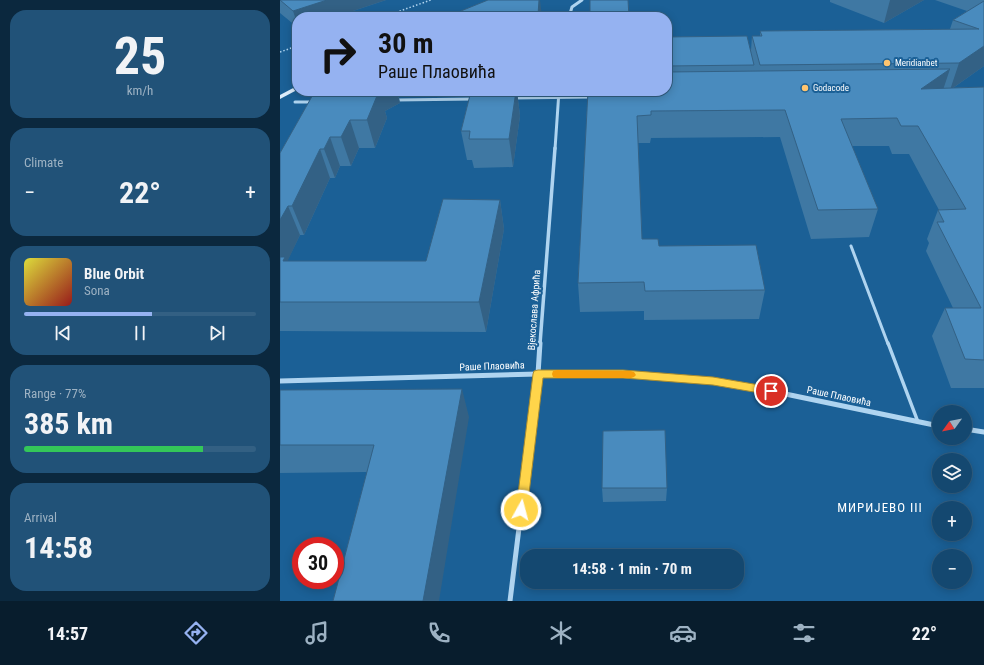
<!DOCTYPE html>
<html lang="en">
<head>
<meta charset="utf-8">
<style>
  :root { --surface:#144870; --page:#215278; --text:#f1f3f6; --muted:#9db2c3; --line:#336083; --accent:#95b2f1 }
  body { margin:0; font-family:"Roboto Condensed",sans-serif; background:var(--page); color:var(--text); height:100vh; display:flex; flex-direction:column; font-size:15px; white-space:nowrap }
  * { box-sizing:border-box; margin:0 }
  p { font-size:13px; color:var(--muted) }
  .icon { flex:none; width:22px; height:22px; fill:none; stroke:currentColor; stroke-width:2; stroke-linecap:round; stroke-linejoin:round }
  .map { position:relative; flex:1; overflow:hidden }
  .sheet { display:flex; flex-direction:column; gap:10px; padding:10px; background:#0b283e; width:280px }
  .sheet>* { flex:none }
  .hud { position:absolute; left:12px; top:12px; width:380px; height:84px; border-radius:16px; box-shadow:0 2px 10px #0003,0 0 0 1px var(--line); background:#95b2f1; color:#111; overflow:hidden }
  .needle { width:26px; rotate:237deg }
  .controls { position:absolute; left:652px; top:405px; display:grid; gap:8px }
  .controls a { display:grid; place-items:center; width:40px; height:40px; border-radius:50%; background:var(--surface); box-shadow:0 2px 10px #0003,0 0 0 1px var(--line); font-size:20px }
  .speed { position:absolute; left:12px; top:537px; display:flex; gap:8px; font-size:20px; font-weight:700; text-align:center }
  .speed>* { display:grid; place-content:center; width:52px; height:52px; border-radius:50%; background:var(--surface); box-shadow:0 2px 10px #0003,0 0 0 1px var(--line); line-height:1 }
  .speed .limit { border:6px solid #d22; background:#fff; color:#111 }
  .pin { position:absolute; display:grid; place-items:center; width:34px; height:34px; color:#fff; margin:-17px; border:2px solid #fff; border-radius:50%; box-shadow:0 1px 4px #0007 }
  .me { position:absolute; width:44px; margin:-22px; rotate:7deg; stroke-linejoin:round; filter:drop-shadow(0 0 3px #0008) }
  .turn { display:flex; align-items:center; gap:14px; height:84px; padding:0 20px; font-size:18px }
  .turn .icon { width:52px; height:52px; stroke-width:2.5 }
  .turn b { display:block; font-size:28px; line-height:34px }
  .big { font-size:30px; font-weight:700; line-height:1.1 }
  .sheet .card { flex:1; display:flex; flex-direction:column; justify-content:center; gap:6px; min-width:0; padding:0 14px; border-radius:16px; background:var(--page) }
  .sheet .dial { align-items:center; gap:0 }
  .dial b { font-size:52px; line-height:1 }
  .song { display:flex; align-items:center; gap:12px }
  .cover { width:48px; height:48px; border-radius:6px; background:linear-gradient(135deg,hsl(60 70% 55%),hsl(0 70% 35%)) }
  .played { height:4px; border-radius:2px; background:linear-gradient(90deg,var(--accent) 55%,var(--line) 55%) }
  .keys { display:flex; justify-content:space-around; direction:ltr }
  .heat { display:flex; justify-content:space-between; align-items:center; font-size:22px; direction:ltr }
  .charge { height:6px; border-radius:3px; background:linear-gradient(90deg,#34c759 77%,var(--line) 0) }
  .trip { position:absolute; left:240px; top:549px; width:224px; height:40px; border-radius:16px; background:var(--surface); box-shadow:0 2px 10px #0003,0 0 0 1px var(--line); font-weight:700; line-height:40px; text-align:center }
  .tabs { display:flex; height:64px; justify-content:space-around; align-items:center; background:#081d2d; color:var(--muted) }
  .tabs .icon { width:28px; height:28px }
  .tabs .on { color:var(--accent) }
  .tabs b { font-size:18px; color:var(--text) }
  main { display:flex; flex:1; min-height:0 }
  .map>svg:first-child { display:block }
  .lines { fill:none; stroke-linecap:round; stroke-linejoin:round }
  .path { stroke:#afd4f0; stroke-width:1.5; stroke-dasharray:1.5 2; stroke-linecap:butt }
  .lane-far1 { stroke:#afd4f0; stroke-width:3 }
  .lane { stroke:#afd4f0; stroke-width:3.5 }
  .street-far2 { stroke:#afd4f0; stroke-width:3 }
  .street-far1 { stroke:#afd4f0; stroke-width:3.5 }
  .street { stroke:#afd4f0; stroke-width:5 }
  .secondary { fill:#ddedfb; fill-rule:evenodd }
  .wall { fill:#3f78a3 }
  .shaded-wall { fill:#336185 }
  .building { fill:#498bbe; stroke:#336185 }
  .route { fill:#ffd54a; stroke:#a68a30 }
  .slow { fill:#f59e0b }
  .poi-dot { fill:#ffc46e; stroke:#1b6096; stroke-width:1.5 }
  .labels { text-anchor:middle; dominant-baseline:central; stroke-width:4; stroke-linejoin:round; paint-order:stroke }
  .far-poi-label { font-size:9px; fill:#fff; stroke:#1b6096; text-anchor:start }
  .street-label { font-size:10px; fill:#fff; stroke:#1b6096 }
  .near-neighbourhood-label { font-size:13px; letter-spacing:1px; fill:#fff; stroke:#1b6096 }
</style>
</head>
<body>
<main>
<section class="sheet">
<div class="card dial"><b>25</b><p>km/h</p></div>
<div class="card"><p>Climate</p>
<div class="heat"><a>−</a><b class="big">22°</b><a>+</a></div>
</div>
<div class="card">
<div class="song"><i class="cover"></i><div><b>Blue Orbit</b><p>Sona</p></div></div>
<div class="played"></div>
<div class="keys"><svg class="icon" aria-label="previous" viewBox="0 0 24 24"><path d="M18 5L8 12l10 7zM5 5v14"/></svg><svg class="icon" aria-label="pause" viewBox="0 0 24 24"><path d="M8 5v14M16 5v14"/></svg><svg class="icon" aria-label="next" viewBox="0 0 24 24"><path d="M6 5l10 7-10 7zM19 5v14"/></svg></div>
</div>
<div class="card"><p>Range · 77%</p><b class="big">385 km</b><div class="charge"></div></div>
<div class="card"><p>Arrival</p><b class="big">14:58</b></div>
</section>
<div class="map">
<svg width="704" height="601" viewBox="0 0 704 601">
  <rect width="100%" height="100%" fill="#1b6096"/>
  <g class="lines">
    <g class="path">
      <polyline points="103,17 151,0"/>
      <polyline points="0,52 17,46"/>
    </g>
    <polyline class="lane-far1" points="571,246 608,344"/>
    <polyline class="lane" points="608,343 638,422"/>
    <g class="street-far2">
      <polyline points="289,17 292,7 302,0"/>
      <polyline points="233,98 312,97"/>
      <polyline points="115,100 194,99"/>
      <polyline points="15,102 34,102"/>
      <polyline points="275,149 279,91"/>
    </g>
    <polyline class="street-far1" points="260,344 275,148"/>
    <g class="street">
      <polyline points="0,381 258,374 343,374 433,381 491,391 659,426"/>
      <polyline points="685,429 704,432"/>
      <polyline points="230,601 258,374 260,343"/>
    </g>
    <polygon class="secondary" points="17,86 17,90 0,99 0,95"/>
  </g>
  <g class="wall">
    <polygon points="0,0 106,0 55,17 17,17 17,27 0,13"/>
    <polygon points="550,0 644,0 604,23 550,2"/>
    <polygon points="655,0 704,0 704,66 673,88 704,87 704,388 671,388 652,336 665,308 673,308 646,251 649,243 647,239 658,210 659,210 629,154 612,154 609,146 572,146 598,209 589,237 531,239 500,137 371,138 370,143 358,143 362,239 485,290 479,319 364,320 364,311 300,312 298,283 308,91 387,91 387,37 471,50 472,36 480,36 480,31 670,29 673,20 687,11"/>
    <polygon points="35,91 144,91 133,97 119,97 120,103 105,111 107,118 95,148 79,148 71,166 60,166 55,178 50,178 24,235 20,235 7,261 146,261 220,200 224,229 206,332 0,331 0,153"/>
    <polygon points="191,91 237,91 240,116 233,167 194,168 192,160 187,160 181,131"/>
    <polygon points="0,390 189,417 87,472 0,473"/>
    <polygon points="322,488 387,488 386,501 323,502"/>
  </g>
  <g class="shaded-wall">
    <polygon points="47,0 106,0 55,17 17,17 17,23 13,11"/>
    <polygon points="259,0 260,0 262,17 253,17"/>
    <polygon points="610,0 644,0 604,23"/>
    <polygon points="704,46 704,66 670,90 679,63"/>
    <polygon points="670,69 661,96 641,89"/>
    <polygon points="82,91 117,91 120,103 105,111 107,118 95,148 87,120"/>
    <polygon points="131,91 144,91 133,97"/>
    <polygon points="236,91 237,91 240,116 233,167 229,139"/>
    <polygon points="70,120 79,148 71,166 61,137"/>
    <polygon points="50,137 60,166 55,178 44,149"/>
    <polygon points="40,149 50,178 24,235 12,206"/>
    <polygon points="220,200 224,229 206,332 199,302"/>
    <polygon points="8,206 20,235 0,277 0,220"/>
    <polygon points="182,389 189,417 159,601 143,601"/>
  </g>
  <g class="building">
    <polygon points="0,0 47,0 13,11"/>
    <polygon points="208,0 259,0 258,15 253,17 166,17"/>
    <polygon points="310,0 348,0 349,17 310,17"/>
    <polygon points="704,1 704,46 679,63 480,65 472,36 482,36 480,31 699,29 673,20"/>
    <polygon points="467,36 474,65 387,66 387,37"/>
    <polygon points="670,69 641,89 704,87 704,360 685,359 665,308 701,308 657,222 664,222 658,210 686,209 638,126 621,126 617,118 561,119 598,209 538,210 505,110 371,111 371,115 357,116 362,239 378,239 379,246 476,245 485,290 365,291 364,282 298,283 308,91 387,91 387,72"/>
    <polygon points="35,91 99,91 87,120 70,120 61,137 50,137 44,149 40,149 12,206 8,206 0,220 0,153"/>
    <polygon points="191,91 236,91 229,139 189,139 190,131 181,131"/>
    <polygon points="163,199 220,200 199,302 0,302 0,257 5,257 3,261 146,261"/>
    <polygon points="182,389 143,601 53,601 94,445 0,445 0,390"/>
    <polygon points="385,430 387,488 322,488 323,431"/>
  </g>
  <polygon class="route" points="258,370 343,370 433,377 491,387 495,388 496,391 495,394 491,395 433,385 343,378 263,378 247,510 245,514 241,515 237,514 236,510 253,374 254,371"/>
  <polygon class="slow" points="277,370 351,371 354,372 356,375 354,377 351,378 277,378 273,377 272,374 273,371"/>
  <g class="poi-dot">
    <circle cx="607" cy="63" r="4"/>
    <circle cx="525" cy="88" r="4"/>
  </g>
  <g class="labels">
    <g class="far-poi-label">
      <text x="615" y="63">Meridianbet</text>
      <text x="533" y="88">Godacode</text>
    </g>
    <g class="street-label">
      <text transform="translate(254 310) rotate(-86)">Вјекослава Афрића</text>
      <text transform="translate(212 366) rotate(-2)">Раше Плаовића</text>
      <text transform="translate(559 396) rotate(12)">Раше Плаовића</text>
    </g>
    <g class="near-neighbourhood-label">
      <text x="600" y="507">МИРИЈЕВО III</text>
    </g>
  </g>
</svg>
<div class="controls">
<a><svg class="needle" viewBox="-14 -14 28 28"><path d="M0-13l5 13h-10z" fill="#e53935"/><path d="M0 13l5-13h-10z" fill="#9db2c3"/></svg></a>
<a><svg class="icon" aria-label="layers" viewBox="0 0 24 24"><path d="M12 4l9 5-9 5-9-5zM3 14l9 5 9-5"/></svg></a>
<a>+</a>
<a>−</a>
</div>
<div class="speed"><div class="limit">30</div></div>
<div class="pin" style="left:491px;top:391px;background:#d93025"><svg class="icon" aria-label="arrive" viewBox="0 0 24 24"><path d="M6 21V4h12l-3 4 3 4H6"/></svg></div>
<svg class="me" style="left:241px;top:510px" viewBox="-20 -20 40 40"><circle r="17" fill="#ffd54a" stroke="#fff" stroke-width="3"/><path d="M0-11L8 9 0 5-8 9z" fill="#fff"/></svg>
<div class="trip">14:58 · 1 min · 70 m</div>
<div class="hud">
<div class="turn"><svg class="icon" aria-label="right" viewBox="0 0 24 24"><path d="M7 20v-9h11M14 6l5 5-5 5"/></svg><div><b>30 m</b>Раше Плаовића</div></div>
</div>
</div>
</main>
<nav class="tabs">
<b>14:57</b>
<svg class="icon on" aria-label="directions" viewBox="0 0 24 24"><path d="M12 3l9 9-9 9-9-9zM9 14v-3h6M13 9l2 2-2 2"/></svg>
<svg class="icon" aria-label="music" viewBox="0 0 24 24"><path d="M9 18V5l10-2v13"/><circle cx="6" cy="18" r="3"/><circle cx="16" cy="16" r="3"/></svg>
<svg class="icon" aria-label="phone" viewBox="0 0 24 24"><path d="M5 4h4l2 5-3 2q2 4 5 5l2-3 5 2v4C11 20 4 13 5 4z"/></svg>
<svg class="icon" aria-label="climate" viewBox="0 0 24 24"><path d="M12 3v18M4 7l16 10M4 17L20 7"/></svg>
<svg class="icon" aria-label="car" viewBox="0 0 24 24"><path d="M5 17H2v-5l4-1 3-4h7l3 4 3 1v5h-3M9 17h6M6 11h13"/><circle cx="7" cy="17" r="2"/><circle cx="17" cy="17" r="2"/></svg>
<svg class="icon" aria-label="filters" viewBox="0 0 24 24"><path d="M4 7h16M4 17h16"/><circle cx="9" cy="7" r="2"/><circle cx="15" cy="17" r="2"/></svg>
<b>22°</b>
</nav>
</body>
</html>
